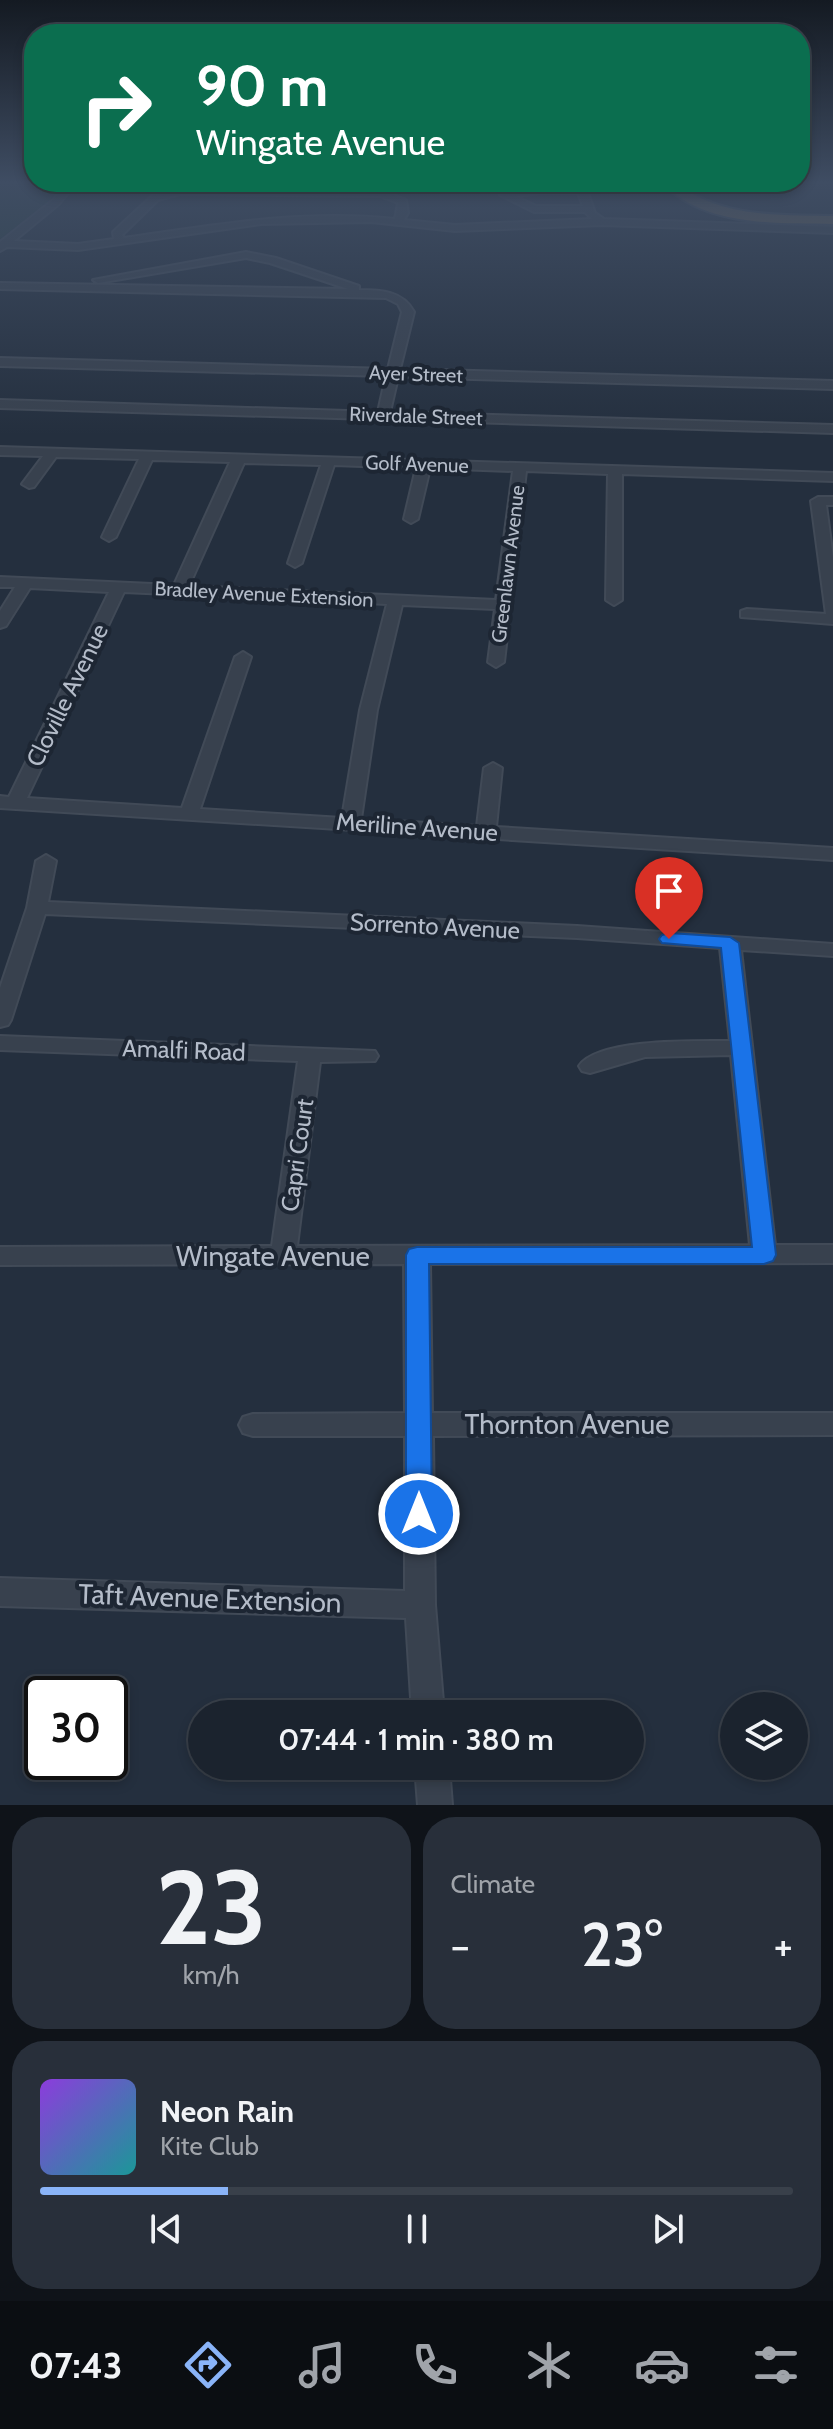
<!DOCTYPE html>
<html lang="en">
<head>
<meta charset="utf-8">
<style>
  :root { --surface:#1b232e; --page:#282f3a; --text:#f1f3f6; --muted:#a0a4aa; --line:#39404a; --accent:#8ab4f8 }
  body { margin:0; font-family:Cabin,sans-serif; background:var(--page); color:var(--text); height:100vh; display:flex; flex-direction:column; font-size:30px; white-space:nowrap }
  * { box-sizing:border-box; margin:0 }
  p { font-size:26px; color:var(--muted) }
  .icon { flex:none; width:44px; height:44px; fill:none; stroke:currentColor; stroke-width:2; stroke-linecap:round; stroke-linejoin:round }
  .map { position:relative; height:1805px; overflow:hidden }
  .drawer { display:flex; flex-direction:column; gap:12px; padding:12px; background:#0f1319; flex:1 }
  .drawer>* { flex:none }
  .hud { position:absolute; left:24px; top:24px; width:786px; height:168px; border-radius:32px; box-shadow:0 4px 12px #0003,0 0 0 2px var(--line); background:#0b6e4f; color:#fff; overflow:hidden }
  .controls { position:absolute; left:720px; top:1692px; display:grid; gap:16px }
  .controls a { display:grid; place-items:center; width:88px; height:88px; border-radius:50%; background:var(--surface); box-shadow:0 4px 12px #0003,0 0 0 2px var(--line); font-size:40px }
  .speed { position:absolute; left:24px; top:1676px; display:flex; gap:16px; font-size:40px; font-weight:700; text-align:center }
  .speed>* { display:grid; place-content:center; width:104px; height:104px; border-radius:50%; background:var(--surface); box-shadow:0 4px 12px #0003,0 0 0 2px var(--line); line-height:1 }
  .speed .limit { border:4px solid #111; border-radius:12px; background:#fff; color:#111 }
  .pin { position:absolute; display:grid; place-items:center; width:68px; height:68px; color:#fff; margin:-82px -34px; border-radius:50% 50% 50% 0; rotate:-45deg; box-shadow:0 0 8px #0007 }
  .pin .icon { rotate:45deg }
  .me { position:absolute; width:88px; margin:-44px; rotate:0deg; stroke-linejoin:round; filter:drop-shadow(0 0 6px #0008) }
  .turn { display:flex; align-items:center; gap:28px; height:168px; padding:0 40px; font-size:36px }
  .turn .icon { width:104px; height:104px; stroke-width:2.5 }
  .turn b { display:block; font-size:56px; line-height:68px }
  .big { font-size:60px; font-weight:600; line-height:1.1 }
  .drawer .card { flex:1; display:flex; flex-direction:column; justify-content:center; gap:12px; min-width:0; padding:0 28px; border-radius:32px; background:var(--page) }
  .drawer .dial { align-items:center; gap:0 }
  .dial b { font-size:104px; line-height:1 }
  .song { display:flex; align-items:center; gap:24px }
  .cover { width:96px; height:96px; border-radius:12px; background:linear-gradient(135deg,hsl(270 70% 55%),hsl(180 70% 35%)) }
  .played { height:8px; border-radius:4px; background:linear-gradient(90deg,var(--accent) 25%,var(--line) 25%) }
  .keys { display:flex; justify-content:space-around; direction:ltr }
  .heat { display:flex; justify-content:space-between; align-items:center; font-size:44px; direction:ltr }
  .drawer .tiles { flex:1; display:grid; gap:12px; grid-template-columns:1fr 1fr }
  .card:last-child { grid-column:span 2 }
  .trip { position:absolute; left:188px; top:1700px; width:456px; height:80px; border-radius:40px; background:var(--surface); box-shadow:0 4px 12px #0003,0 0 0 2px var(--line); font-weight:600; line-height:80px; text-align:center }
  .tab-bar { display:flex; height:128px; justify-content:space-around; align-items:center; background:#0b0e12; color:var(--muted) }
  .tab-bar .icon { width:56px; height:56px }
  .tab-bar .active { color:var(--accent) }
  .tab-bar b { font-size:36px; color:var(--text) }
  .map>svg:first-child { display:block }
  .green { fill:#263c3f }
  .lines { fill:none; stroke-linecap:round; stroke-linejoin:round }
  .minor-casing { stroke:#414a57; stroke-width:4 }
  .highway-casing { stroke:#434c59; stroke-width:4 }
  .minor { fill:#38414e; fill-rule:evenodd }
  .highway { fill:#746855; fill-rule:evenodd }
  .route { fill:#1a73e8; stroke:#114b97; stroke-width:2 }
  .labels { text-anchor:middle; dominant-baseline:central; stroke-width:8; stroke-linejoin:round; paint-order:stroke }
  .far-street-label { font-size:20px; fill:#b4bcc9; stroke:#1d2633 }
  .street-label { font-size:24px; fill:#b4bcc9; stroke:#1d2633 }
  .near-street-label { font-size:28px; fill:#b4bcc9; stroke:#1d2633 }
</style>
</head>
<body>
<div class="map">
<svg width="833" height="1805" viewBox="0 0 833 1805">
  <rect width="100%" height="100%" fill="#242f3e"/>
  <polygon class="green" points="4,182 64,182 57,195 0,239 0,186"/>
  <g class="lines">
    <g class="minor-casing">
      <g id="minor">
        <path d="M68,182H77L59,204L14,241L78,244L114,239L113,232L152,196L180,188L381,190L406,200L408,213L404,220L455,225L592,219L585,212H534L500,195L542,187H576L575,182H584L595,213L604,219L833,227V233L602,225L455,231L371,222L261,224L78,250L7,247L0,251V242L53,200ZM542,193H578L583,206H536L515,196ZM180,194L380,196L398,203L395,219C304,209 213,225 124,238L122,235L158,200Z"/>
        <path d="M246,252L276,258L359,286V290C381,290 403,291 414,312L400,369L833,381V389L398,377L390,412L833,425V433L0,408V400L378,412L386,376L0,366V358L388,369L402,312L398,304L386,298L0,289V283L348,289L270,263L246,258L98,283L93,280Z"/>
        <path d="M0,447L833,473V481L622,474V600L614,605L606,600L608,474L526,471L504,662L496,667L488,662L495,609L402,605L377,710L361,819L477,826L484,768L493,763L502,768L496,827L833,848V860L0,808V796L9,797L109,592L30,588L6,626L0,628V611L15,587H0V577L174,585L230,462L152,460L116,537L109,541L102,537L139,459L56,457L34,487L29,488L22,484L43,456L0,455ZM244,463L321,465L288,563L295,567L302,563L334,465L416,468L404,519L411,523L418,519L430,468L513,471L496,600L189,586ZM124,592L387,604L360,710L342,818L200,809L251,657L243,652L235,657L182,808L27,798Z"/>
        <polygon points="818,497 833,497 833,505 826,505 833,558 833,624 741,617 741,611 747,609 826,614 811,501"/>
        <path d="M46,855L56,861L48,902L577,926L833,944V956L741,950L775,1245H833V1263L430,1264L432,1413H833V1435L433,1436L435,1605L444,1714H412L406,1618L0,1606V1578L405,1591V1436H253L243,1433L239,1425L243,1417L253,1414L405,1413L404,1264L0,1265V1247L272,1246L298,1061L0,1050V1036L375,1051L378,1056L375,1061L320,1062L297,1246L750,1245L731,1055L645,1057L590,1073L582,1071L579,1066C597,1038 698,1041 730,1041L720,948L577,938L45,914L11,1020L8,1025L0,1027V988L27,908L36,861Z"/>
        <polygon points="415,1766 449,1766 452,1805 418,1805"/>
      </g>
    </g>
    <g class="highway-casing">
      <path id="highway" d="M662,182H676C718,218 781,215 833,216V224C778,223 702,227 662,182Z"/>
    </g>
    <use href="#minor" class="minor"/>
    <use href="#highway" class="highway"/>
  </g>
  <linearGradient id="sky" x2="0" y2="1"><stop stop-color="#141a22"/><stop offset="0.42" stop-color="#3f4d63"/><stop offset="1" stop-color="#3f4d63" stop-opacity="0"/></linearGradient>
  <rect width="833" height="435" fill="url(#sky)"/>
  <polygon class="route" points="669,933 730,937 739,943 776,1255 773,1261 764,1264 429,1264 432,1514 428,1522 419,1526 410,1522 406,1514 406,1255 409,1249 417,1247 752,1247 721,948 662,943 659,939 662,935"/>
  <g class="labels">
    <g class="far-street-label">
      <text transform="translate(416 374) rotate(2)">Ayer Street</text>
      <text transform="translate(416 416) rotate(2)">Riverdale Street</text>
      <text transform="translate(417 464) rotate(2)">Golf Avenue</text>
      <text transform="translate(508 564) rotate(-83)">Greenlawn Avenue</text>
      <text transform="translate(264 594) rotate(3)">Bradley Avenue Extension</text>
    </g>
    <g class="street-label">
      <text transform="translate(67 695) rotate(-64)">Cloville Avenue</text>
      <text transform="translate(417 827) rotate(4)">Meriline Avenue</text>
      <text transform="translate(435 926) rotate(3)">Sorrento Avenue</text>
      <text transform="translate(184 1050) rotate(2)">Amalfi Road</text>
      <text transform="translate(297 1155) rotate(-82)">Capri Court</text>
    </g>
    <g class="near-street-label">
      <text x="273" y="1256">Wingate Avenue</text>
      <text x="567" y="1424">Thornton Avenue</text>
      <text transform="translate(210 1598) rotate(2)">Taft Avenue Extension</text>
    </g>
  </g>
</svg>
<div class="controls">
<a><svg class="icon" aria-label="layers" viewBox="0 0 24 24"><path d="M12 4l9 5-9 5-9-5zM3 14l9 5 9-5"/></svg></a>
</div>
<div class="speed"><div class="limit">30</div></div>
<div class="pin" style="left:669px;top:939px;background:#d93025"><svg class="icon" aria-label="arrive" viewBox="0 0 24 24"><path d="M6 21V4h12l-3 4 3 4H6"/></svg></div>
<svg class="me" style="left:419px;top:1514px" viewBox="-20 -20 40 40"><circle r="17" fill="#1a73e8" stroke="#fff" stroke-width="3"/><path d="M0-11L8 9 0 5-8 9z" fill="#fff"/></svg>
<div class="trip">07:44 · 1 min · 380 m</div>
<div class="hud">
<div class="turn"><svg class="icon" aria-label="right" viewBox="0 0 24 24"><path d="M7 20v-9h11M14 6l5 5-5 5"/></svg><div><b>90 m</b>Wingate Avenue</div></div>
</div>
</div>
<section class="drawer">
<div class="tiles">
<div class="card dial"><b>23</b><p>km/h</p></div>
<div class="card"><p>Climate</p>
<div class="heat"><a>−</a><b class="big">23°</b><a>+</a></div>
</div>
<div class="card">
<div class="song"><i class="cover"></i><div><b>Neon Rain</b><p>Kite Club</p></div></div>
<div class="played"></div>
<div class="keys"><svg class="icon" aria-label="previous" viewBox="0 0 24 24"><path d="M18 5L8 12l10 7zM5 5v14"/></svg><svg class="icon" aria-label="pause" viewBox="0 0 24 24"><path d="M8 5v14M16 5v14"/></svg><svg class="icon" aria-label="next" viewBox="0 0 24 24"><path d="M6 5l10 7-10 7zM19 5v14"/></svg></div>
</div>
</div>
</section>
<nav class="tab-bar">
<b>07:43</b>
<svg class="icon active" aria-label="directions" viewBox="0 0 24 24"><path d="M12 3l9 9-9 9-9-9zM9 14v-3h6M13 9l2 2-2 2"/></svg>
<svg class="icon" aria-label="music" viewBox="0 0 24 24"><path d="M9 18V5l10-2v13"/><circle cx="6" cy="18" r="3"/><circle cx="16" cy="16" r="3"/></svg>
<svg class="icon" aria-label="phone" viewBox="0 0 24 24"><path d="M5 4h4l2 5-3 2q2 4 5 5l2-3 5 2v4C11 20 4 13 5 4z"/></svg>
<svg class="icon" aria-label="climate" viewBox="0 0 24 24"><path d="M12 3v18M4 7l16 10M4 17L20 7"/></svg>
<svg class="icon" aria-label="car" viewBox="0 0 24 24"><path d="M5 17H2v-5l4-1 3-4h7l3 4 3 1v5h-3M9 17h6M6 11h13"/><circle cx="7" cy="17" r="2"/><circle cx="17" cy="17" r="2"/></svg>
<svg class="icon" aria-label="filters" viewBox="0 0 24 24"><path d="M4 7h16M4 17h16"/><circle cx="9" cy="7" r="2"/><circle cx="15" cy="17" r="2"/></svg>
</nav>
</body>
</html>
